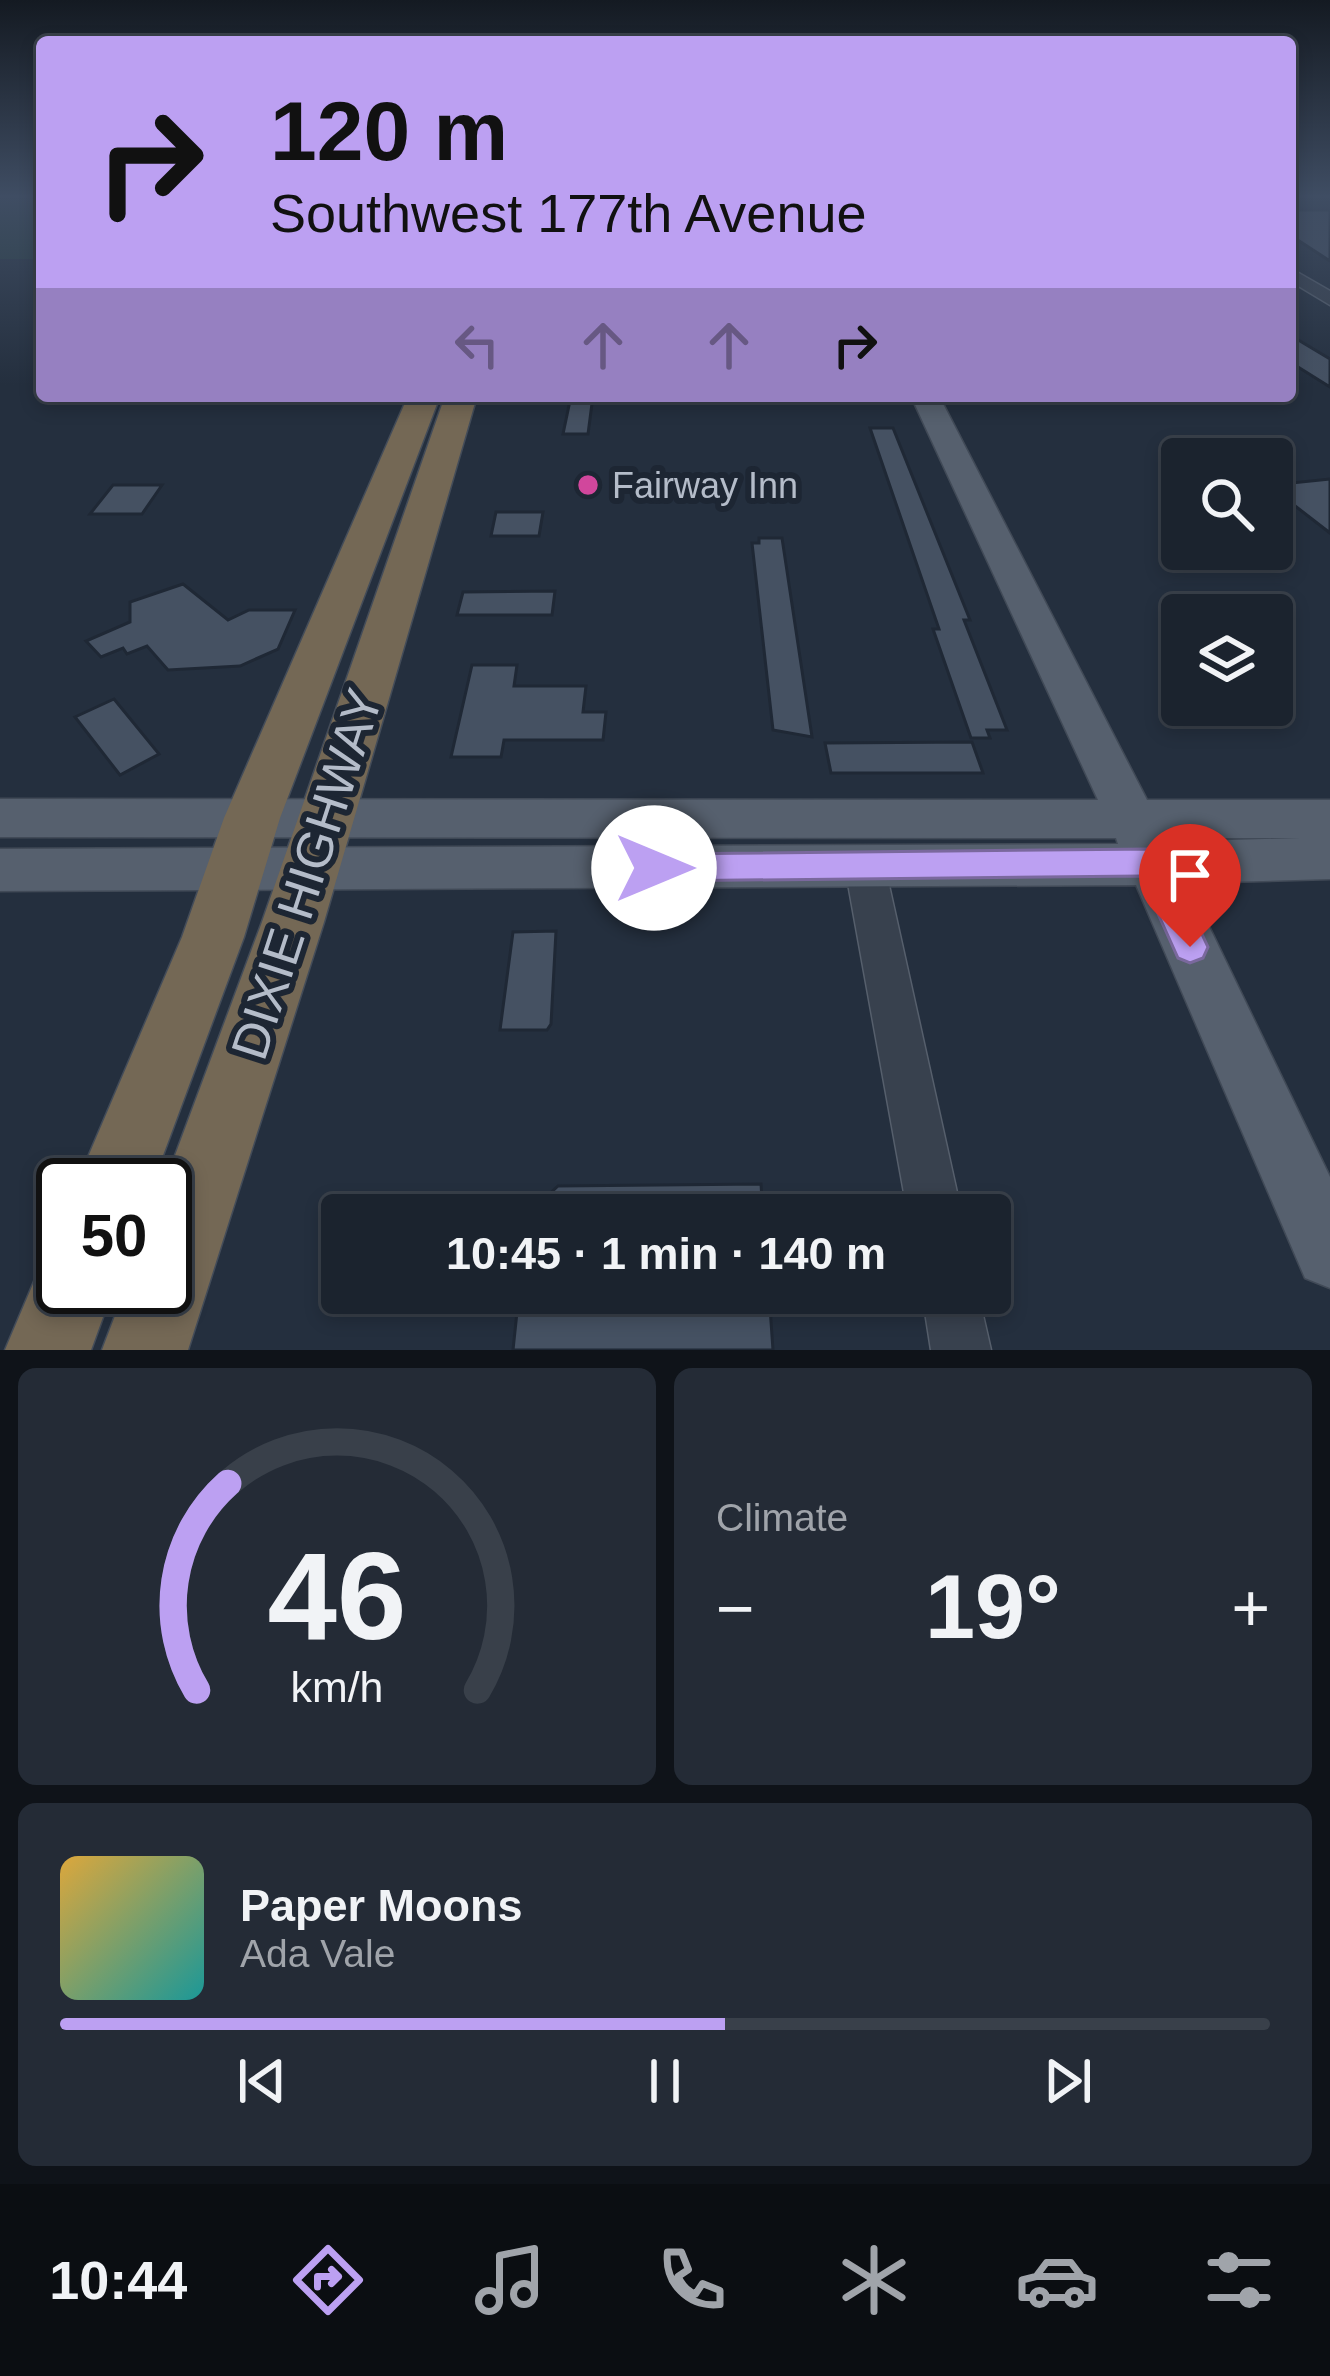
<!DOCTYPE html>
<html lang="en">
<head>
<meta charset="utf-8">
<style>
  :root { --surface:#1b232e; --page:#242b36; --text:#f1f3f6; --muted:#a0a4aa; --line:#39404a; --accent:#bca0f2 }
  body { margin:0; font-family:Arial,sans-serif; background:var(--page); color:var(--text); height:100vh; display:flex; flex-direction:column; font-size:45px; white-space:nowrap }
  * { box-sizing:border-box; margin:0 }
  p { font-size:39px; color:var(--muted) }
  .icon { flex:none; width:66px; height:66px; fill:none; stroke:currentColor; stroke-width:2; stroke-linecap:round; stroke-linejoin:round }
  .map { position:relative; height:1350px; overflow:hidden }
  .side { display:flex; flex-direction:column; gap:18px; padding:18px; background:#0f1319; flex:1 }
  .side>* { flex:none }
  .banner { position:absolute; left:36px; top:36px; width:1260px; height:366px; border-radius:12px; box-shadow:0 6px 18px #0003,0 0 0 3px var(--line); background:#bca0f2; color:#111; overflow:hidden }
  .buttons { position:absolute; left:1161px; top:438px; display:grid; gap:24px }
  .buttons a { display:grid; place-items:center; width:132px; height:132px; border-radius:12px; background:var(--surface); box-shadow:0 6px 18px #0003,0 0 0 3px var(--line); font-size:60px }
  .speed { position:absolute; left:36px; top:1158px; display:flex; gap:24px; font-size:60px; font-weight:700; text-align:center }
  .speed>* { display:grid; place-content:center; width:156px; height:156px; border-radius:50%; background:var(--surface); box-shadow:0 6px 18px #0003,0 0 0 3px var(--line); line-height:1 }
  .speed .limit { border:6px solid #111; border-radius:18px; background:#fff; color:#111 }
  .pin { position:absolute; display:grid; place-items:center; width:102px; height:102px; color:#fff; margin:-123px -51px; border-radius:50% 50% 50% 0; rotate:-45deg; box-shadow:0 0 12px #0007 }
  .pin .icon { rotate:45deg }
  .me { position:absolute; width:132px; margin:-66px; rotate:90deg; stroke-linejoin:round; filter:drop-shadow(0 0 9px #0008) }
  .turn { display:flex; align-items:center; gap:42px; height:252px; padding:0 36px; font-size:54px }
  .turn .icon { width:156px; height:156px; stroke-width:2.5 }
  .turn b { display:block; font-size:84px; line-height:102px }
  .lanes { display:flex; align-items:center; height:114px; padding:0 36px; background:#0003; justify-content:center; gap:60px; direction:ltr }
  .lanes .off { opacity:.35 }
  .big { font-size:90px; font-weight:600; line-height:1.1 }
  .side .card { flex:1; display:flex; flex-direction:column; justify-content:center; gap:18px; min-width:0; padding:0 42px; border-radius:18px; background:var(--page) }
  .side .dial { align-items:center; gap:0 }
  .dial svg { height:312px; overflow:visible; fill:none; stroke:var(--line); stroke-width:7; stroke-linecap:round; text-anchor:middle }
  .dial text { fill:var(--text); stroke:none }
  .song { display:flex; align-items:center; gap:36px }
  .cover { width:144px; height:144px; border-radius:18px; background:linear-gradient(135deg,hsl(40 70% 55%),hsl(180 70% 35%)) }
  .played { height:12px; border-radius:6px; background:linear-gradient(90deg,var(--accent) 55%,var(--line) 55%) }
  .keys { display:flex; justify-content:space-around; direction:ltr }
  .heat { display:flex; justify-content:space-between; align-items:center; font-size:66px; direction:ltr }
  .side .tiles { flex:1; display:grid; gap:18px; grid-template-columns:1fr 1fr }
  .card:last-child { grid-column:span 2 }
  .trip { position:absolute; left:321px; top:1194px; width:690px; height:120px; border-radius:12px; background:var(--surface); box-shadow:0 6px 18px #0003,0 0 0 3px var(--line); font-weight:600; line-height:120px; text-align:center }
  .tab-bar { display:flex; height:192px; justify-content:space-around; align-items:center; background:#0b0e12; color:var(--muted) }
  .tab-bar .icon { width:84px; height:84px }
  .tab-bar .current { color:var(--accent) }
  .tab-bar b { font-size:54px; color:var(--text) }
  .map>svg:first-child { display:block }
  .green { fill:#263c3f }
  .building { fill:#455162; stroke:#1f2835; stroke-width:3 }
  .lines { fill:none; stroke-linecap:round; stroke-linejoin:round }
  .minor-casing { stroke:#565f6c; stroke-width:3 }
  .major-casing { stroke:#414a57; stroke-width:3 }
  .highway-casing { stroke:#434c59; stroke-width:3 }
  .minor { fill:#38414e; fill-rule:evenodd }
  .major { fill:#56606e; fill-rule:evenodd }
  .highway { fill:#746855; fill-rule:evenodd }
  .route { fill:#bca0f2; stroke:#7a689d; stroke-width:3 }
  .hotel-dot { fill:#d1479c; stroke:#1d2633; stroke-width:4.5 }
  .labels { text-anchor:middle; dominant-baseline:central; stroke-width:12; stroke-linejoin:round; paint-order:stroke }
  .far-poi-label { font-size:36px; fill:#b4bcc9; stroke:#1d2633; text-anchor:start }
  .near-street-label { font-size:51px; fill:#b4bcc9; stroke:#1d2633 }
</style>
</head>
<body>
<div class="map">
<svg width="1330" height="1350" viewBox="0 0 1330 1350">
  <rect width="100%" height="100%" fill="#242f3e"/>
  <rect class="green" x="0" y="196" width="42" height="63"/>
  <g class="building">
    <polygon points="1290,210 1330,210 1330,261 1290,235"/>
    <polygon points="1290,335 1330,359 1330,387 1290,362"/>
    <polygon points="571,396 593,396 588,434 563,434"/>
    <polygon points="870,428 893,428 970,620 964,620 1007,730 987,730 990,738 971,738 933,629 939,629"/>
    <polygon points="1330,479 1330,533 1272,488 1272,485"/>
    <polygon points="113,485 162,485 142,514 90,514"/>
    <polygon points="496,512 543,512 539,536 491,536"/>
    <polygon points="759,538 782,538 812,737 773,730 752,543 759,543"/>
    <polygon points="183,584 228,620 249,610 295,610 278,649 240,666 168,670 147,646 127,654 123,648 101,657 86,641 130,622 130,602"/>
    <polygon points="555,591 552,615 457,615 463,592"/>
    <polygon points="472,665 517,665 514,686 586,686 583,712 606,712 603,740 504,740 501,757 451,757"/>
    <polygon points="114,699 159,754 120,775 75,717"/>
    <polygon points="972,742 983,773 831,773 825,743"/>
    <polygon points="556,931 551,1024 547,1030 500,1030 513,932"/>
    <polygon points="761,1184 763,1215 527,1215 558,1186"/>
    <polygon points="519,1293 769,1293 773,1350 513,1350"/>
  </g>
  <g class="lines">
    <g class="minor-casing">
      <g id="minor">
        <polygon points="1290,268 1330,291 1330,305 1290,281"/>
        <polygon points="865,850 879,855 885,867 962,1215 908,1215 845,867 851,855"/>
        <polygon points="922,1293 978,1293 991,1350 931,1350"/>
      </g>
    </g>
    <g class="major-casing">
      <path id="major" d="M911,396H939L1147,800H1330V879L1188,883L1330,1177V1288L1305,1278L1136,885L0,891V849L1118,844L1116,838L0,837V799L1098,800ZM1166,838H1300L1168,842Z"/>
    </g>
    <g class="highway-casing">
      <g id="highway">
        <polygon points="408,396 440,396 280,818 244,937 152,1185 76,1185 182,937 224,818"/>
        <polygon points="445,396 477,396 324,922 188,1350 102,1350 126,1287 165,1287 164,1185 262,922"/>
        <polygon points="63,1250 63,1287 114,1287 91,1350 5,1350 44,1258"/>
      </g>
    </g>
    <use href="#minor" class="minor"/>
    <use href="#major" class="major"/>
    <use href="#highway" class="highway"/>
  </g>
  <linearGradient id="sky" x2="0" y2="1"><stop stop-color="#141a22"/><stop offset="0.51" stop-color="#3f4d63"/><stop offset="1" stop-color="#3f4d63" stop-opacity="0"/></linearGradient>
  <rect width="1330" height="385" fill="url(#sky)"/>
  <polygon class="route" points="1152,849 1164,853 1208,947 1203,958 1190,963 1178,958 1141,876 654,881 642,877 637,868 642,858 654,854"/>
  <circle class="hotel-dot" cx="588" cy="485" r="12"/>
  <g class="labels">
    <g class="far-poi-label">
      <text x="612" y="485">Fairway Inn</text>
    </g>
    <g class="near-street-label">
      <text transform="translate(307 874) rotate(-72)">DIXIE HIGHWAY</text>
    </g>
  </g>
</svg>
<div class="buttons">
<a><svg class="icon" aria-label="search" viewBox="0 0 24 24"><circle cx="10" cy="10" r="6"/><path d="M15 15l6 6"/></svg></a>
<a><svg class="icon" aria-label="layers" viewBox="0 0 24 24"><path d="M12 4l9 5-9 5-9-5zM3 14l9 5 9-5"/></svg></a>
</div>
<div class="speed"><div class="limit">50</div></div>
<div class="pin" style="left:1190px;top:947px;background:#d93025"><svg class="icon" aria-label="arrive" viewBox="0 0 24 24"><path d="M6 21V4h12l-3 4 3 4H6"/></svg></div>
<svg class="me" style="left:654px;top:868px" viewBox="-20 -20 40 40"><circle r="19" fill="#fff"/><path d="M0-13L10 11 0 6-10 11z" fill="#bca0f2"/></svg>
<div class="trip">10:45 · 1 min · 140 m</div>
<div class="banner">
<div class="turn"><svg class="icon" aria-label="right" viewBox="0 0 24 24"><path d="M7 20v-9h11M14 6l5 5-5 5"/></svg><div><b>120 m</b>Southwest 177th Avenue</div></div>
<div class="lanes"><svg class="icon off" aria-label="left" viewBox="0 0 24 24"><path d="M17 20v-9H6M10 6l-5 5 5 5"/></svg><svg class="icon off" aria-label="ahead" viewBox="0 0 24 24"><path d="M12 20V5M6 11l6-6 6 6"/></svg><svg class="icon off" aria-label="ahead" viewBox="0 0 24 24"><path d="M12 20V5M6 11l6-6 6 6"/></svg><svg class="icon" aria-label="right" viewBox="0 0 24 24"><path d="M7 20v-9h11M14 6l5 5-5 5"/></svg></div>
</div>
</div>
<section class="side">
<div class="tiles">
<div class="card dial"><svg viewBox="0 0 100 80">
<path d="M14 69A42 42 0 1 1 86 69"/>
<path d="M14 69A42 42 0 0 1 22 16" stroke="#bca0f2"/>
<text x="50" y="56" font-size="32" font-weight="700">46</text>
<text x="50" y="72" font-size="11">km/h</text>
</svg></div>
<div class="card"><p>Climate</p>
<div class="heat"><a>−</a><b class="big">19°</b><a>+</a></div>
</div>
<div class="card">
<div class="song"><i class="cover"></i><div><b>Paper Moons</b><p>Ada Vale</p></div></div>
<div class="played"></div>
<div class="keys"><svg class="icon" aria-label="previous" viewBox="0 0 24 24"><path d="M18 5L8 12l10 7zM5 5v14"/></svg><svg class="icon" aria-label="pause" viewBox="0 0 24 24"><path d="M8 5v14M16 5v14"/></svg><svg class="icon" aria-label="next" viewBox="0 0 24 24"><path d="M6 5l10 7-10 7zM19 5v14"/></svg></div>
</div>
</div>
</section>
<nav class="tab-bar">
<b>10:44</b>
<svg class="icon current" aria-label="directions" viewBox="0 0 24 24"><path d="M12 3l9 9-9 9-9-9zM9 14v-3h6M13 9l2 2-2 2"/></svg>
<svg class="icon" aria-label="music" viewBox="0 0 24 24"><path d="M9 18V5l10-2v13"/><circle cx="6" cy="18" r="3"/><circle cx="16" cy="16" r="3"/></svg>
<svg class="icon" aria-label="phone" viewBox="0 0 24 24"><path d="M5 4h4l2 5-3 2q2 4 5 5l2-3 5 2v4C11 20 4 13 5 4z"/></svg>
<svg class="icon" aria-label="climate" viewBox="0 0 24 24"><path d="M12 3v18M4 7l16 10M4 17L20 7"/></svg>
<svg class="icon" aria-label="car" viewBox="0 0 24 24"><path d="M5 17H2v-5l4-1 3-4h7l3 4 3 1v5h-3M9 17h6M6 11h13"/><circle cx="7" cy="17" r="2"/><circle cx="17" cy="17" r="2"/></svg>
<svg class="icon" aria-label="filters" viewBox="0 0 24 24"><path d="M4 7h16M4 17h16"/><circle cx="9" cy="7" r="2"/><circle cx="15" cy="17" r="2"/></svg>
</nav>
</body>
</html>
